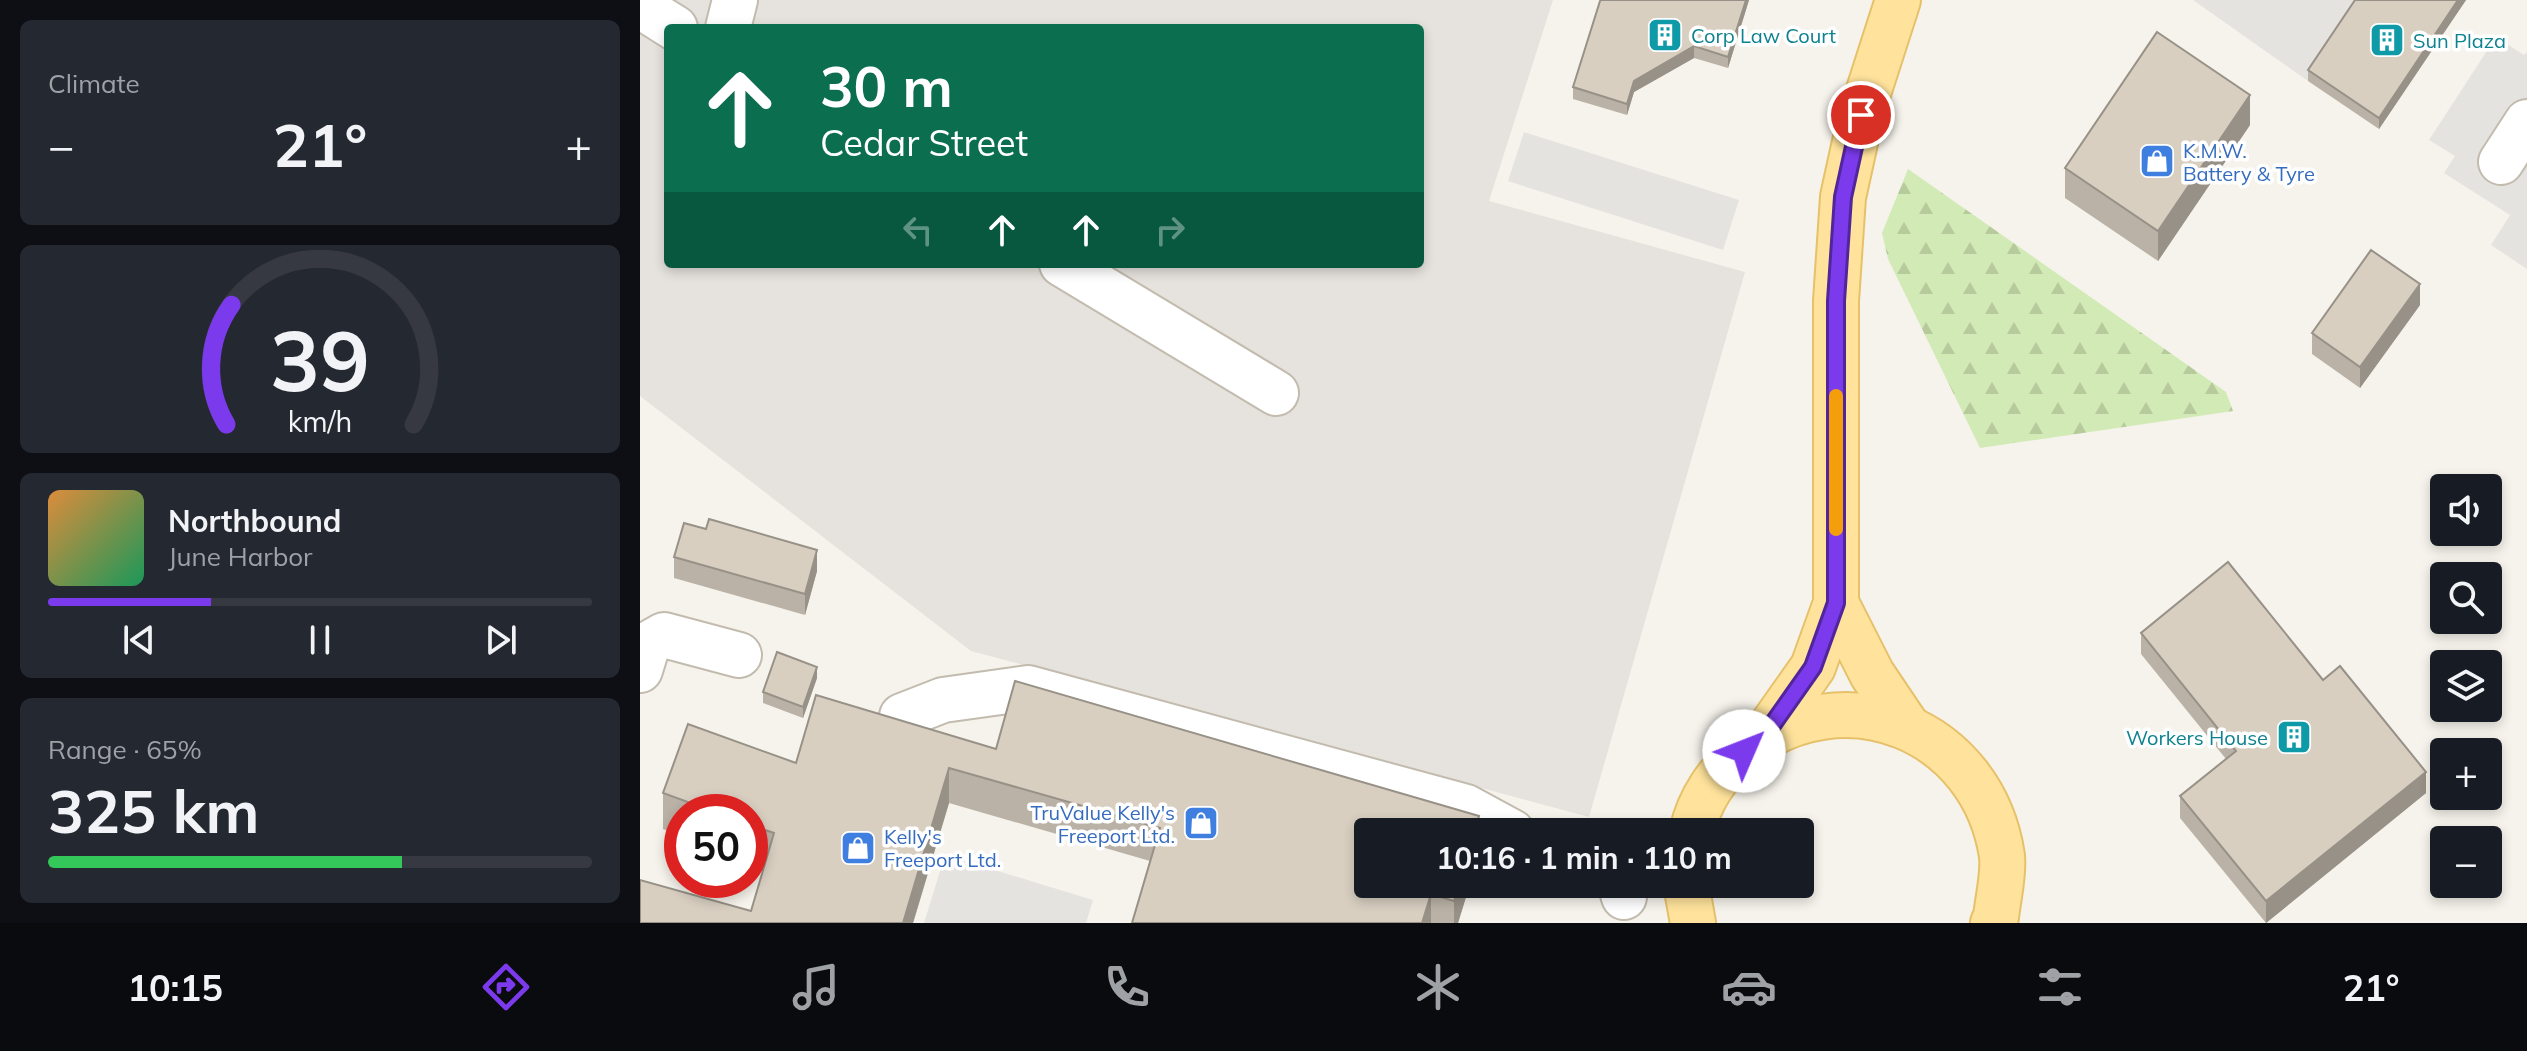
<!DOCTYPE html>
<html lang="en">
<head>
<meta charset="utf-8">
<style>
  :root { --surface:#171b24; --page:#242831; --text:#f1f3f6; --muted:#9ea1a6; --line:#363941; --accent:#7c3aed }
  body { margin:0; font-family:Mulish,sans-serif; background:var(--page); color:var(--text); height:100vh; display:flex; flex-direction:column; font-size:30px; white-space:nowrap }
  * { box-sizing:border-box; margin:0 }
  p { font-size:26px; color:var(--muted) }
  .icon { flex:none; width:44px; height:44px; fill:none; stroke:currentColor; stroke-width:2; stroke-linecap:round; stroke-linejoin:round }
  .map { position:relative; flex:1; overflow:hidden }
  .sheet { display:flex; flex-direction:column; gap:20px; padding:20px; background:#0d0f14; width:640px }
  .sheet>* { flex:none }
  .guide { position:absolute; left:24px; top:24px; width:760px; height:244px; border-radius:8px; box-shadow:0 4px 12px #0003; background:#0b6e4f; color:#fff; overflow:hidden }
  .controls { position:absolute; left:1790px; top:474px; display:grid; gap:16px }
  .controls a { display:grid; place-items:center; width:72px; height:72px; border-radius:8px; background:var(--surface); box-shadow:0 4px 12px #0003; font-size:40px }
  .speed { position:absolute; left:24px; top:794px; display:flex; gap:16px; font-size:40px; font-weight:700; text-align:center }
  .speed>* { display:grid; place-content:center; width:104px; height:104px; border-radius:50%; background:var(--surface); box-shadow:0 4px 12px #0003; line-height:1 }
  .speed .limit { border:12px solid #d22; background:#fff; color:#111 }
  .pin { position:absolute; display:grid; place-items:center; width:68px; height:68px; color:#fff; margin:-34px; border:4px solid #fff; border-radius:50%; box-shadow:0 2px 8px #0007 }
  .me { position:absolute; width:88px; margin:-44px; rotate:46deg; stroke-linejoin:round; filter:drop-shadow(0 0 6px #0008) }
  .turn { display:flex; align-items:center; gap:28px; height:168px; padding:0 24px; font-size:36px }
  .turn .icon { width:104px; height:104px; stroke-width:2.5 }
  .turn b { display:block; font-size:56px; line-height:68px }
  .lanes { display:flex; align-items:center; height:76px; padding:0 24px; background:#0003; justify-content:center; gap:40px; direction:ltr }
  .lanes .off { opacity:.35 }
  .big { font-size:60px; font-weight:700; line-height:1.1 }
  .sheet .widget { flex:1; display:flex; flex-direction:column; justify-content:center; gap:12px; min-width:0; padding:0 28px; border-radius:12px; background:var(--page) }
  .sheet .dial { align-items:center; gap:0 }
  .dial svg { height:208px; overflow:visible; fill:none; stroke:var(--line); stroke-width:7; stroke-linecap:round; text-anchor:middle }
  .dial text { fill:var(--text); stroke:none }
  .song { display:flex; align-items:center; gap:24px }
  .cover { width:96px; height:96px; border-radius:12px; background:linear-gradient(135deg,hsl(30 70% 55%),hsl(150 70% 35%)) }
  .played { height:8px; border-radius:4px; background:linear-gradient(90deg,var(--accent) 30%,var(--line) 30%) }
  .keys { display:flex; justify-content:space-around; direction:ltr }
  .heat { display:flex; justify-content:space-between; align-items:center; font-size:44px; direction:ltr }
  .charge { height:12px; border-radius:6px; background:linear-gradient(90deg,#34c759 65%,var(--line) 0) }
  .trip { position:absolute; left:714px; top:818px; width:460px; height:80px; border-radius:8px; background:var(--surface); box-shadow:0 4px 12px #0003; font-weight:700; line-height:80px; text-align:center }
  .menu { display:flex; height:128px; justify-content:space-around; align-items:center; background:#090b0e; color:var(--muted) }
  .menu .icon { width:56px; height:56px }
  .menu .current { color:var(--accent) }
  .menu b { font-size:36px; color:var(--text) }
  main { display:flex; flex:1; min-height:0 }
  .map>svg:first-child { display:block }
  .industrial { fill:#e6e2dd; fill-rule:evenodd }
  .forest { fill:url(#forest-firs) }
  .parking { fill:#e5e3e0 }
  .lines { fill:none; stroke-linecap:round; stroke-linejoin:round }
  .minor-casing { stroke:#c2bbae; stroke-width:48 }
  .major-casing { stroke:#e6c16a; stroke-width:48 }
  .minor { stroke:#fff; stroke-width:44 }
  .major { stroke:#ffe39c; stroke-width:44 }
  .wall { fill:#bab2a6 }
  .shaded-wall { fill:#979187 }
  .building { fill:#d8cfc1; stroke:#979187; stroke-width:2 }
  .route-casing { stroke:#51269a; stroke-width:20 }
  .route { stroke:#7c3aed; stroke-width:14 }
  .slow { stroke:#f59e0b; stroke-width:14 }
  .labels { text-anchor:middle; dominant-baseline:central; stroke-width:7; stroke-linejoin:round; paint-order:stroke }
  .culture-label { font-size:20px; fill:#0d838f; stroke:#fff; text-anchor:start }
  .shop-label { font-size:20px; fill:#366cbe; stroke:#fff; text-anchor:start }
</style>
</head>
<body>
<main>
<section class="sheet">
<div class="widget"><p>Climate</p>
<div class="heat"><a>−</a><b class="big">21°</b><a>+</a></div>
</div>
<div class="widget dial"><svg viewBox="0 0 100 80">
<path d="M14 69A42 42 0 1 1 86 69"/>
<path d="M14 69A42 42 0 0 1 16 23" stroke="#7c3aed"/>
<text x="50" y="56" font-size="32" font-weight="700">39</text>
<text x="50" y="72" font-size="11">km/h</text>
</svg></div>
<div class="widget">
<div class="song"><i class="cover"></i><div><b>Northbound</b><p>June Harbor</p></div></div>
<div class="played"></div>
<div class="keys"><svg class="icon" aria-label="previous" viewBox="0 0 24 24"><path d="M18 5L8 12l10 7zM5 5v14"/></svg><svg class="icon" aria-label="pause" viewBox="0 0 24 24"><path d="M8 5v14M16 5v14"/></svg><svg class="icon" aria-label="next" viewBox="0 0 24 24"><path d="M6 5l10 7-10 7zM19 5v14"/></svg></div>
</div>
<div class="widget"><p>Range · 65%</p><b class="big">325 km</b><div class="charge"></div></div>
</section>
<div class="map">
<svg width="1887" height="923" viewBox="0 0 1887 923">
  <defs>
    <pattern id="forest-firs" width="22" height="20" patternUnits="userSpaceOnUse" patternTransform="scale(2)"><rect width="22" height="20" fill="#d2eab5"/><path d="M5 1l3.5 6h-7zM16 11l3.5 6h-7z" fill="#b6ca9c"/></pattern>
  </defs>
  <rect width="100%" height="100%" fill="#f6f3ec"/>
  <path class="industrial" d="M0,0H913L849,201L1105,272L949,817L331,651L0,396ZM28,28H780V264H28Z"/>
  <polygon class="forest" points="1268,169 1586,392 1593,411 1340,448 1248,259 1242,233"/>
  <g class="parking">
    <polygon points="1553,0 1723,0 1668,81"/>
    <polygon points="1856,37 1884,55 1887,52 1887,269 1851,245 1870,215 1804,173 1815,156 1789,140"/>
    <polygon points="884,132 1099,200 1083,250 868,181"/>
    <polygon points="305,855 453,900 446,923 284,923"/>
  </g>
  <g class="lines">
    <g class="minor-casing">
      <g id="minor">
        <polyline points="0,6 35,28"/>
        <polyline points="88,28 95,0"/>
        <polyline points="1861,162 1887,122"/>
        <polyline points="422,264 636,393"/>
        <polyline points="0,670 8,644 24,635 99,655"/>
        <polyline points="262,716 303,700 388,688 826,807 872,832"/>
        <polyline points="980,884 984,897"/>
      </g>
    </g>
    <g class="major-casing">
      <g id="major">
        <polyline points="1196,603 1232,674 1267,726"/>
        <polyline points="1125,735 1173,667 1196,603 1196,301 1203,197 1221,115 1258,0"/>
        <path d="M1052,832C1059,800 1078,772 1103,752C1204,672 1343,729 1362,856C1364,875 1358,898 1356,917L1353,923"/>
        <polyline points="1046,884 1053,923"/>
      </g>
    </g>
    <use href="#minor" class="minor"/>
    <use href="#major" class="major"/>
  </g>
  <g class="wall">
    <polygon points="1109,0 1088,68 1054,58 994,92 987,115 933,99 933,87"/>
    <polygon points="1715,0 1826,0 1739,129 1668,81 1668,70"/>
    <polygon points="1610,125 1518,261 1425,198 1425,168"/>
    <polygon points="1780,305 1720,388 1672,354 1672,333"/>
    <polygon points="34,557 177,571 165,615 34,578"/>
    <polygon points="1501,633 1683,680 1786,793 1626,923 1540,818 1540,796 1586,759 1501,654"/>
    <polygon points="177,678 163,718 123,703 123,692"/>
    <polygon points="356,749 839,832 728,884 830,884 818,923 492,923 510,861 309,803 273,923 0,923 111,911 125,865 110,860 110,812 42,812 42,836 23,829 23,793 156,763"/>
  </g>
  <g class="shaded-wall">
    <polygon points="1106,0 1109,0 1088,68 1088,57"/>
    <polygon points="1818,0 1826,0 1739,129 1739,118"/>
    <polygon points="1054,46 1054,58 994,92 987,115 987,104 994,81"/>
    <polygon points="1610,95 1610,125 1518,261 1518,231"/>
    <polygon points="1780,284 1780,305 1720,388 1720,367"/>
    <polygon points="177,550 177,571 165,615 165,594"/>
    <polygon points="177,667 177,678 163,718 163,707"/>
    <polygon points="309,768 309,803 273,923 263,923"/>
    <polygon points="1786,772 1786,793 1626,923 1626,901"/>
    <polygon points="839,816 839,832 835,832"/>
    <polygon points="819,884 830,884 818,923 814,923 814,901"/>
    <polygon points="791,894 791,923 782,923"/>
  </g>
  <g class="building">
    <polygon points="961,0 1106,0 1088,57 1054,46 994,81 987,104 933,87 960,1"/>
    <polygon points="1715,0 1818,0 1739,118 1668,70"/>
    <polygon points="1517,32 1610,95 1518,231 1425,168"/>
    <polygon points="1731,250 1780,284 1720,367 1672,333"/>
    <polygon points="69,519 177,550 165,594 34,557 44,523 66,529"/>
    <polygon points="1588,562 1683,680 1700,666 1786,772 1626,901 1540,796 1596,751 1501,633"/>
    <polygon points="137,652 177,667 163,707 123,692"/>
    <polygon points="375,681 839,816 835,832 728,832 728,884 819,884 814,901 791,894 782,923 492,923 520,828 309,768 263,923 0,923 0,880 111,911 134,833 110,825 110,812 75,812 23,793 48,724 156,763 176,695 356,749"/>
  </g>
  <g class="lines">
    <g class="route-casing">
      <polyline id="route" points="1104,751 1125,735 1173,667 1196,603 1196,301 1203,197 1221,115"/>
    </g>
    <use href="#route" class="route"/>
    <polyline class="slow" points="1196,396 1196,529"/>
  </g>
  <defs>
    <g id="building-square" transform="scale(1.8)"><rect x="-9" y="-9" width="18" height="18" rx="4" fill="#0f9aa8" stroke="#fff"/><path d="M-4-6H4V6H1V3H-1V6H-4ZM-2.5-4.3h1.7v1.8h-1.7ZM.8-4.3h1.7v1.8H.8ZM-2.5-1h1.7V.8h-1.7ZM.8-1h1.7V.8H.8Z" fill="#fff"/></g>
    <g id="shop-square" transform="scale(1.8)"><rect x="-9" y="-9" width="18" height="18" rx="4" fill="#3f7fe0" stroke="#fff"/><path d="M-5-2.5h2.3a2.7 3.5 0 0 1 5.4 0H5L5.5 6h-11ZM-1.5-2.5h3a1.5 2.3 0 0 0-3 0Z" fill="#fff"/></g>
  </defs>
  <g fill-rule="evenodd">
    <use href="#building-square" x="1025" y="35"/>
    <use href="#building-square" x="1747" y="40"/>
    <use href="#shop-square" x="1517" y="161"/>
    <use href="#building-square" x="1654" y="737"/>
    <use href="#shop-square" x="561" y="823"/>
    <use href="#shop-square" x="218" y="848"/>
  </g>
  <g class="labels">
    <g class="culture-label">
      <text x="1051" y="35">Corp Law Court</text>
      <text x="1773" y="40">Sun Plaza</text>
      <text x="1628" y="737" text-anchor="end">Workers House</text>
    </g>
    <g class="shop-label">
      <text x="1543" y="150">K.M.W.<tspan x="1543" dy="23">Battery &amp; Tyre</tspan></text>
      <text x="535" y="812" text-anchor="end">TruValue Kelly's<tspan x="535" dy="23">Freeport Ltd.</tspan></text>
      <text x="244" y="836">Kelly's<tspan x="244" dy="23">Freeport Ltd.</tspan></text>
    </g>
  </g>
</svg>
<div class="controls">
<a><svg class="icon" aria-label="sound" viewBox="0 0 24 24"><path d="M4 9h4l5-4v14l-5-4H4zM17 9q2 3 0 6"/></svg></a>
<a><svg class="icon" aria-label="search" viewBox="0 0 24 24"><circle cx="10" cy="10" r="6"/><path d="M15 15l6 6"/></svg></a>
<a><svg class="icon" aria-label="layers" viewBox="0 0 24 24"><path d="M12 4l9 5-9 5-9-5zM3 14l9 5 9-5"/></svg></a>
<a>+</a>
<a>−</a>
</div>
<div class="speed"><div class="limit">50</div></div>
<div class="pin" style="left:1221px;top:115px;background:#d93025"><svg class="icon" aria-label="arrive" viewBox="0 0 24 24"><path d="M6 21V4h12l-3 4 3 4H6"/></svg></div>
<svg class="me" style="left:1104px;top:751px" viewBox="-20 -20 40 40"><circle r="19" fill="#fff"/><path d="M0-13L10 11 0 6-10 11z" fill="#7c3aed"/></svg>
<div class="trip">10:16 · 1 min · 110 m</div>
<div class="guide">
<div class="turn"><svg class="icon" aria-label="ahead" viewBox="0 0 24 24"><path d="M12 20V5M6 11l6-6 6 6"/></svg><div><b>30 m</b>Cedar Street</div></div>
<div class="lanes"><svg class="icon off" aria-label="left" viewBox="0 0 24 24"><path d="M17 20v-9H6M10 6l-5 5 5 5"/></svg><svg class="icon" aria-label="ahead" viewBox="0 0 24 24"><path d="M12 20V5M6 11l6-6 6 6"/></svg><svg class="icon" aria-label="ahead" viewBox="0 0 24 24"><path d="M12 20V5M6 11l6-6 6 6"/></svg><svg class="icon off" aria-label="right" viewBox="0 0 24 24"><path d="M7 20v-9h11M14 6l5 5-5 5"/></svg></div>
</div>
</div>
</main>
<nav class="menu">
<b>10:15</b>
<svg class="icon current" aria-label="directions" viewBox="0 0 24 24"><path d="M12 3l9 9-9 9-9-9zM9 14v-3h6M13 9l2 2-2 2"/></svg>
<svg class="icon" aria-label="music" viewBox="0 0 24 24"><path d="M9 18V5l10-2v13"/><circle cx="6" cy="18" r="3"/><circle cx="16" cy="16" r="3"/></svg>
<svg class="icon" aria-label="phone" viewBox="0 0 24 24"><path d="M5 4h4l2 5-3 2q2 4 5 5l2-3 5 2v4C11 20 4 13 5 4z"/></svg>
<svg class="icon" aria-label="climate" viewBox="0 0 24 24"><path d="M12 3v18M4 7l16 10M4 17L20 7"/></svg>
<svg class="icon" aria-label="car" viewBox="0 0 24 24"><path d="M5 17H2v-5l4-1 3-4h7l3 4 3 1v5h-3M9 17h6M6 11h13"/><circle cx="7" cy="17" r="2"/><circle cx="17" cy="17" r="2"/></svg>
<svg class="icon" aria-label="filters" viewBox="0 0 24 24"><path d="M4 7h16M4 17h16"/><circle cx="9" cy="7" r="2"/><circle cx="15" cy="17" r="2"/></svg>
<b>21°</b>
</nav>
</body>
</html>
